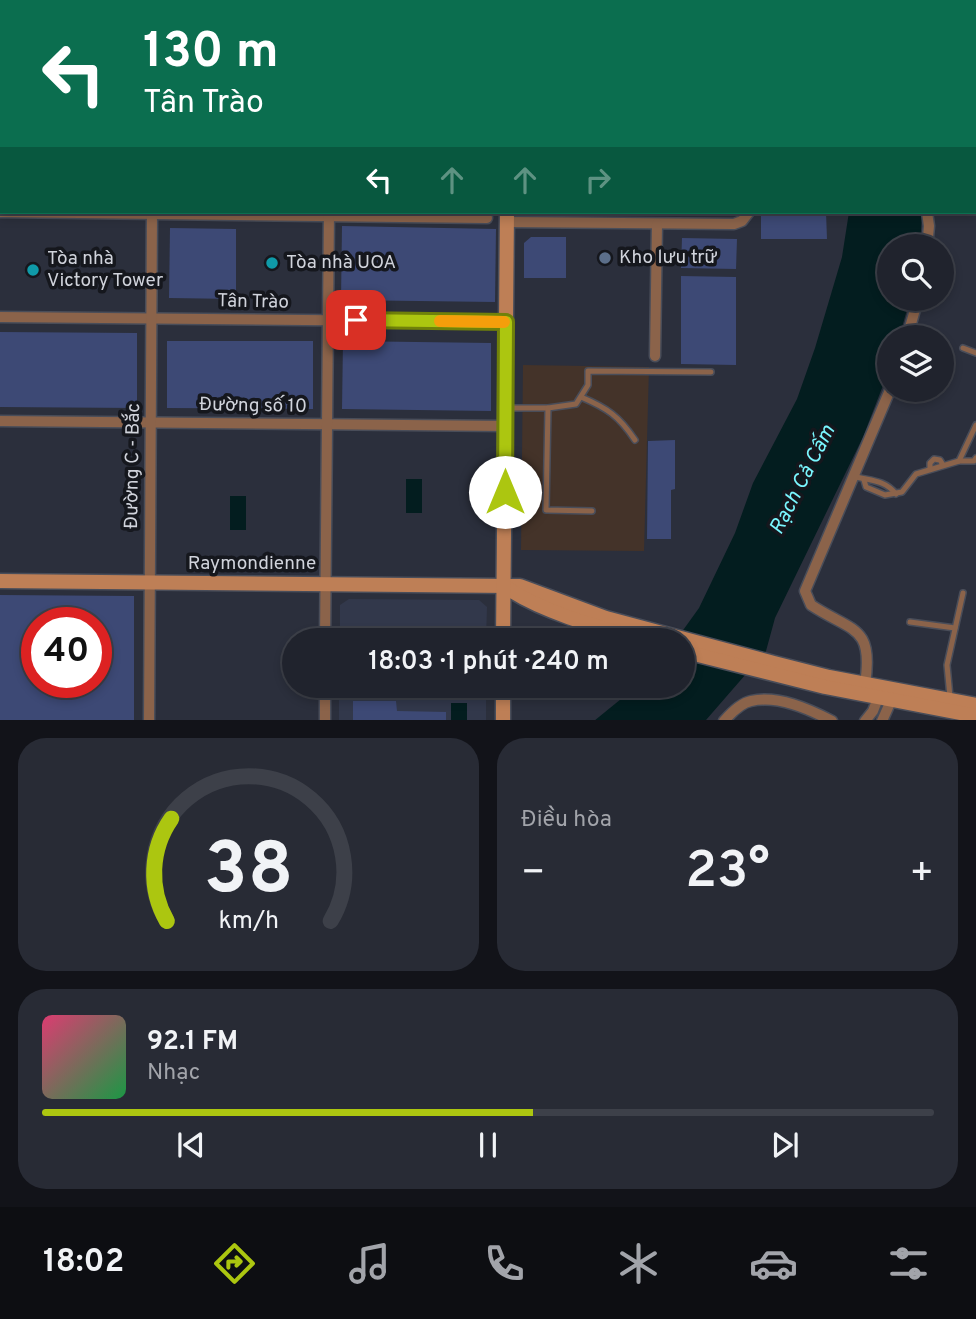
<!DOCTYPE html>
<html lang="vi">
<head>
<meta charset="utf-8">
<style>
  :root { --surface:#20232d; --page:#282b35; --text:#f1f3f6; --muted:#a2a4aa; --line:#3d4049; --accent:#acc610 }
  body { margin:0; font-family:Overpass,sans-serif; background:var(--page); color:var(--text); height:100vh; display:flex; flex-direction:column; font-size:26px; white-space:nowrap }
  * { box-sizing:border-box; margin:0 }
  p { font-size:23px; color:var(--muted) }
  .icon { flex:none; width:38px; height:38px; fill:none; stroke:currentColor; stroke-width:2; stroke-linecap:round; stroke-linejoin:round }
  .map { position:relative; height:720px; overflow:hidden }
  .drawer { display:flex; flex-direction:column; gap:18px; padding:18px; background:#121319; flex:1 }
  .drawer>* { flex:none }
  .guide { position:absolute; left:0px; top:0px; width:976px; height:214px; box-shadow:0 4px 10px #0003,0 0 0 2px var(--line); background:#0b6e4f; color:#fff; overflow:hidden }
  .fabs { position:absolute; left:877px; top:234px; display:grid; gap:14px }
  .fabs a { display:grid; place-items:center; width:77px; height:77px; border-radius:50%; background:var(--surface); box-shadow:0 4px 10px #0003,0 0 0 2px var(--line); font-size:35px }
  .speed { position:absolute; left:21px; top:607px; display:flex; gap:14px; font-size:35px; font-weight:700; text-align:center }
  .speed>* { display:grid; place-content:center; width:91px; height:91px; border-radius:50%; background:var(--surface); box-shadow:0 4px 10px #0003,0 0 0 2px var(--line); line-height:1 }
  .speed .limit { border:10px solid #d22; background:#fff; color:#111 }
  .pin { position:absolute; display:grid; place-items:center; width:60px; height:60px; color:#fff; margin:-30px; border-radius:14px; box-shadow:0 4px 10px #0006 }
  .me { position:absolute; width:77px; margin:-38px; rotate:0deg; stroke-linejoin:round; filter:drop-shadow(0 0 5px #0008) }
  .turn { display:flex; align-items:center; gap:24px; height:147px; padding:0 28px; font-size:32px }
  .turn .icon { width:91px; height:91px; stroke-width:2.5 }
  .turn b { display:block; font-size:49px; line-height:60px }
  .lanes { display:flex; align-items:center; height:66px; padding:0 28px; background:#0003; justify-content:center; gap:35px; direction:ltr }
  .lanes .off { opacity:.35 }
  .big { font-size:52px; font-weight:600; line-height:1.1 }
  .drawer .widget { flex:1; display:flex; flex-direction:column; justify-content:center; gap:10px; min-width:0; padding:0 24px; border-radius:28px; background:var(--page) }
  .drawer .dial { align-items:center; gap:0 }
  .dial svg { height:182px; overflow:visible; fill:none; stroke:var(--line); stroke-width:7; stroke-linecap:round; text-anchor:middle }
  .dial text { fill:var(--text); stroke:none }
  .song { display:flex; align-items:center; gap:21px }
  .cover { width:84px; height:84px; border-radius:10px; background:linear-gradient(135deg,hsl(340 70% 55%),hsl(140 70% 35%)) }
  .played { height:7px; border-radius:4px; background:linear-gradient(90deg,var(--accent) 55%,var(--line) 55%) }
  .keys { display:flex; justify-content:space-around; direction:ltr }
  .heat { display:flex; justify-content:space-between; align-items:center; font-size:38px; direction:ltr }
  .drawer .tiles { flex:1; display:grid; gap:18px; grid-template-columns:1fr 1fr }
  .widget:last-child { grid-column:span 2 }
  .trip { position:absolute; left:282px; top:628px; width:413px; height:70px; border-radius:35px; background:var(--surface); box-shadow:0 4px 10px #0003,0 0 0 2px var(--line); font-weight:600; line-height:70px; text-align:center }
  .menu { display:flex; height:112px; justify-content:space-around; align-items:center; background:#0d0e12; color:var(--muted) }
  .menu .icon { width:49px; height:49px }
  .menu .current { color:var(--accent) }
  .menu b { font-size:32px; color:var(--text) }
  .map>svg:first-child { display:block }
  .commercial { fill:#443329 }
  .built { fill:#32384b }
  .green { fill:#3d4975; fill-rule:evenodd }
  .water { fill:#031d1f }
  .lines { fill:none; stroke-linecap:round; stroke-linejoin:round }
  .lane-casing { stroke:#494d59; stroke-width:8 }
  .street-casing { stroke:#494d59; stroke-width:13 }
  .secondary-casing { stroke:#494d59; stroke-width:17 }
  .lane { stroke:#8b634a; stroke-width:5 }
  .street { stroke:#8b634a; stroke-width:10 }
  .secondary { stroke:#be7f56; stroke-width:14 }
  .route-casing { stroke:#70810a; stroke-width:18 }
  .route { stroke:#acc610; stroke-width:12 }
  .slow { stroke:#f59e0b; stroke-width:12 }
  .service-dot { fill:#5c6f8a; stroke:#15171d; stroke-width:2.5 }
  .culture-dot { fill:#0f9aa8; stroke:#15171d; stroke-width:2.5 }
  .labels { text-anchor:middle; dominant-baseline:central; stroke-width:7; stroke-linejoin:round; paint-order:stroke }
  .poi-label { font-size:19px; fill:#d0d3db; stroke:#15171d; text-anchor:start }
  .street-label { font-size:19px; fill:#d0d3db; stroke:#15171d }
  .water-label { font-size:21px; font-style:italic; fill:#79f6fe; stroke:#15171d }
</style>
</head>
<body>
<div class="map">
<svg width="976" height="721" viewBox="0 0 976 721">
  <rect width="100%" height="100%" fill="#2b2f3c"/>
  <polygon class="commercial" points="523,365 649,367 644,551 521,550"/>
  <g class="built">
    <polygon points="349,599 479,600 487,607 486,640 340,640 340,605"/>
    <polygon points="339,686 486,686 486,720 339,721"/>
  </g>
  <g class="green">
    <polygon points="523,212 583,212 583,213 580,216 523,215"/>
    <polygon points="761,212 826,212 827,239 761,239"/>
    <polygon points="342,226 496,229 495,302 341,300"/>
    <polygon points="170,228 236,229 236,299 169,298"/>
    <polygon points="531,237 566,237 566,278 524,278 524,243"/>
    <polygon points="682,238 737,239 736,269 681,268"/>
    <polygon points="681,276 736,277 736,365 681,364"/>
    <polygon points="0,332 137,333 137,408 0,407"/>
    <polygon points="167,341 313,341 313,409 167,408"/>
    <polygon points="343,341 491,343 491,411 342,409"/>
    <polygon points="675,440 675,489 671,490 671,539 647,539 648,441"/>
    <path d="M0,595L134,596V720H0ZM37,623H96V682H37Z"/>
    <polygon points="353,701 396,701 397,711 446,712 446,720 353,720"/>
  </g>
  <g class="water">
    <polygon points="849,212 922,212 920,247 889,247 889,299 910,299 899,338 889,338 889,370 863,437 775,618 766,651 706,720 594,721 637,686 682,686 682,640 676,640 699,608 735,533 753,483 797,399 815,348 842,257"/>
    <rect x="406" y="479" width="16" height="34"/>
    <rect x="230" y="496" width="16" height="34"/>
    <rect x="451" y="703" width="16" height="17"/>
  </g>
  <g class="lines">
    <g class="lane-casing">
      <g id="lane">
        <polyline points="68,2 68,0"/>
        <polyline points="963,348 976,353"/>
        <path d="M581,397C607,408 619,416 635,440"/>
        <polyline points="505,408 548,408 576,404 588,385 588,371 711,372"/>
        <polyline points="548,408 546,510 592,511"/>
        <polyline points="959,461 974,461 976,458"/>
        <polyline points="930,469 930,463 934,459 940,460 943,465"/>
        <path d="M853,476C869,481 884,479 896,494"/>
        <polyline points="864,480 866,487 885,495 902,492 916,474 959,461 976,425"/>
        <polyline points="910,622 955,628"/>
        <polyline points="950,697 947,665 963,593"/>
      </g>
    </g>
    <g class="street-casing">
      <g id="street">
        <polyline points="906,2 907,0"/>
        <polyline points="0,50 2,50"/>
        <polyline points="0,112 2,112"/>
        <polyline points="0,212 487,218"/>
        <polyline points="507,222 734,224 742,221 749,212"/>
        <polyline points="927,247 929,226 927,212"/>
        <polyline points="0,317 506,322"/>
        <polyline points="907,338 918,299"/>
        <polyline points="655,356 657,224"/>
        <polyline points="0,421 505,426"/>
        <polyline points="325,640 329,212"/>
        <path d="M865,684C874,625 852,632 811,605L805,591L890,390"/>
        <polyline points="149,721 152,212"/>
        <polyline points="325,721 325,686"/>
        <path d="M724,721C731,713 741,703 751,701C778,695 809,709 832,721"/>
        <polyline points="865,721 873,711 880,693"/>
        <polyline points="882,721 894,694"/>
      </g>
    </g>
    <g class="secondary-casing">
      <g id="secondary">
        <polyline points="509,2 509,0"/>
        <polyline points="0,581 520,586 606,618 774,663 829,677 976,705"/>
        <path d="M504,586C540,612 601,628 645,640"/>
        <polyline points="503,640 507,212"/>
        <polyline points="682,651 825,687 976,716"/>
        <polyline points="503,721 503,686"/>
      </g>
    </g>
    <use href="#lane" class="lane"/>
    <use href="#street" class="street"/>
    <use href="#secondary" class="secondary"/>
  </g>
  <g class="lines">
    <g class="route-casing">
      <polyline id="route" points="356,320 506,322 505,492"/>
    </g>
    <use href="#route" class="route"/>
    <polyline class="slow" points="440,321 504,322"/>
  </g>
  <circle class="service-dot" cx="605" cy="258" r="7"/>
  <g class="culture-dot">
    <circle cx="272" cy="263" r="7"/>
    <circle cx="33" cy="270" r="7"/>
  </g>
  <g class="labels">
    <g class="poi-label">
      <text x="619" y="258">Kho lưu trữ</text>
      <text x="47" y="259">Tòa nhà<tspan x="47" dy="22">Victory Tower</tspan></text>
      <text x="286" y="263">Tòa nhà UOA</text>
    </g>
    <g class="street-label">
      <text transform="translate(253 302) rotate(1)">Tân Trào</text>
      <text transform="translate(253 406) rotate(1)">Đường số 10</text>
      <text transform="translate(133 466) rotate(-89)">Đường C - Bắc</text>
      <text x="252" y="564">Raymondienne</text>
    </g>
    <g class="water-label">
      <text transform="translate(803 480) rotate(-63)">Rạch Cả Cấm</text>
    </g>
  </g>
</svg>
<div class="fabs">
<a><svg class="icon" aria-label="search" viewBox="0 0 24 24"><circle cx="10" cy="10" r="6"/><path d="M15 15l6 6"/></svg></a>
<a><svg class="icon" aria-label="layers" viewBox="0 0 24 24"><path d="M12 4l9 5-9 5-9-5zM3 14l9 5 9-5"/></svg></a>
</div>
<div class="speed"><div class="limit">40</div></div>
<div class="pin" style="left:356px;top:320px;background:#d93025"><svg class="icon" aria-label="arrive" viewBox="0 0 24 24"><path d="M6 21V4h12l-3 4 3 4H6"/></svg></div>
<svg class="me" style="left:505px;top:492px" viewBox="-20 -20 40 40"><circle r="19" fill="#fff"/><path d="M0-13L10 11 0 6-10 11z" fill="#acc610"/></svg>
<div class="trip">18:03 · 1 phút · 240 m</div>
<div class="guide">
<div class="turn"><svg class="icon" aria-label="left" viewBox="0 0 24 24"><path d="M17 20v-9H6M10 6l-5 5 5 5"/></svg><div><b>130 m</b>Tân Trào</div></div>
<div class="lanes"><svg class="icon" aria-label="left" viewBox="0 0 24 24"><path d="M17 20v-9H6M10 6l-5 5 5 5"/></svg><svg class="icon off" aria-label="ahead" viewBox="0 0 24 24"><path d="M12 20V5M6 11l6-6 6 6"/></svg><svg class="icon off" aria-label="ahead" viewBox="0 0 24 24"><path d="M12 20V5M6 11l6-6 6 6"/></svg><svg class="icon off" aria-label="right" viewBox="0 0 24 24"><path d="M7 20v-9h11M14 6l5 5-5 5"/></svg></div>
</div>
</div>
<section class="drawer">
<div class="tiles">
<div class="widget dial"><svg viewBox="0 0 100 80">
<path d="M14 69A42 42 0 1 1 86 69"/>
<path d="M14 69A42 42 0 0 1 16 24" stroke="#acc610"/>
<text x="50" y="56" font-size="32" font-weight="700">38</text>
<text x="50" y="72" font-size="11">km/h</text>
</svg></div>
<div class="widget"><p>Điều hòa</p>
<div class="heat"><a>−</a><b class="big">23°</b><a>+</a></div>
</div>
<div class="widget">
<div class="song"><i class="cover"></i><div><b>92.1 FM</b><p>Nhạc</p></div></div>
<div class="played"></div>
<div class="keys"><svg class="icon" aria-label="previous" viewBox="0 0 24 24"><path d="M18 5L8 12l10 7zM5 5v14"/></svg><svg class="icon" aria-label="pause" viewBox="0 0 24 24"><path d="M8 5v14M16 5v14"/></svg><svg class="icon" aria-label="next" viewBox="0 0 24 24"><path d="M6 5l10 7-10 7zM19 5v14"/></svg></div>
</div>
</div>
</section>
<nav class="menu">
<b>18:02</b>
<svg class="icon current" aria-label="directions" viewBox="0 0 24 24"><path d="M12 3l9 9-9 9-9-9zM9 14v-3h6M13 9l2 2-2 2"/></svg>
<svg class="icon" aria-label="music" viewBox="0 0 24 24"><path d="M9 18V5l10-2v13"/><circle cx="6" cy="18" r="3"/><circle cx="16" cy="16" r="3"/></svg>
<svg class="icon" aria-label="phone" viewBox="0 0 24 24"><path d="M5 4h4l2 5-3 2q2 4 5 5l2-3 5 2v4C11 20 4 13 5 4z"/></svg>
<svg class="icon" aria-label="climate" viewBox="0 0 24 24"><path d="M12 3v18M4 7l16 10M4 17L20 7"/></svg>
<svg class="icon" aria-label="car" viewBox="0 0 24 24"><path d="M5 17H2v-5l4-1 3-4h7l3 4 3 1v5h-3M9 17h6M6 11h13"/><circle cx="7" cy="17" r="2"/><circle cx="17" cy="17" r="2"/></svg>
<svg class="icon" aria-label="filters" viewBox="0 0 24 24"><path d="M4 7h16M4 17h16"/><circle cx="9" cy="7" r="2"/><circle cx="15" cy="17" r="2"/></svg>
</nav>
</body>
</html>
